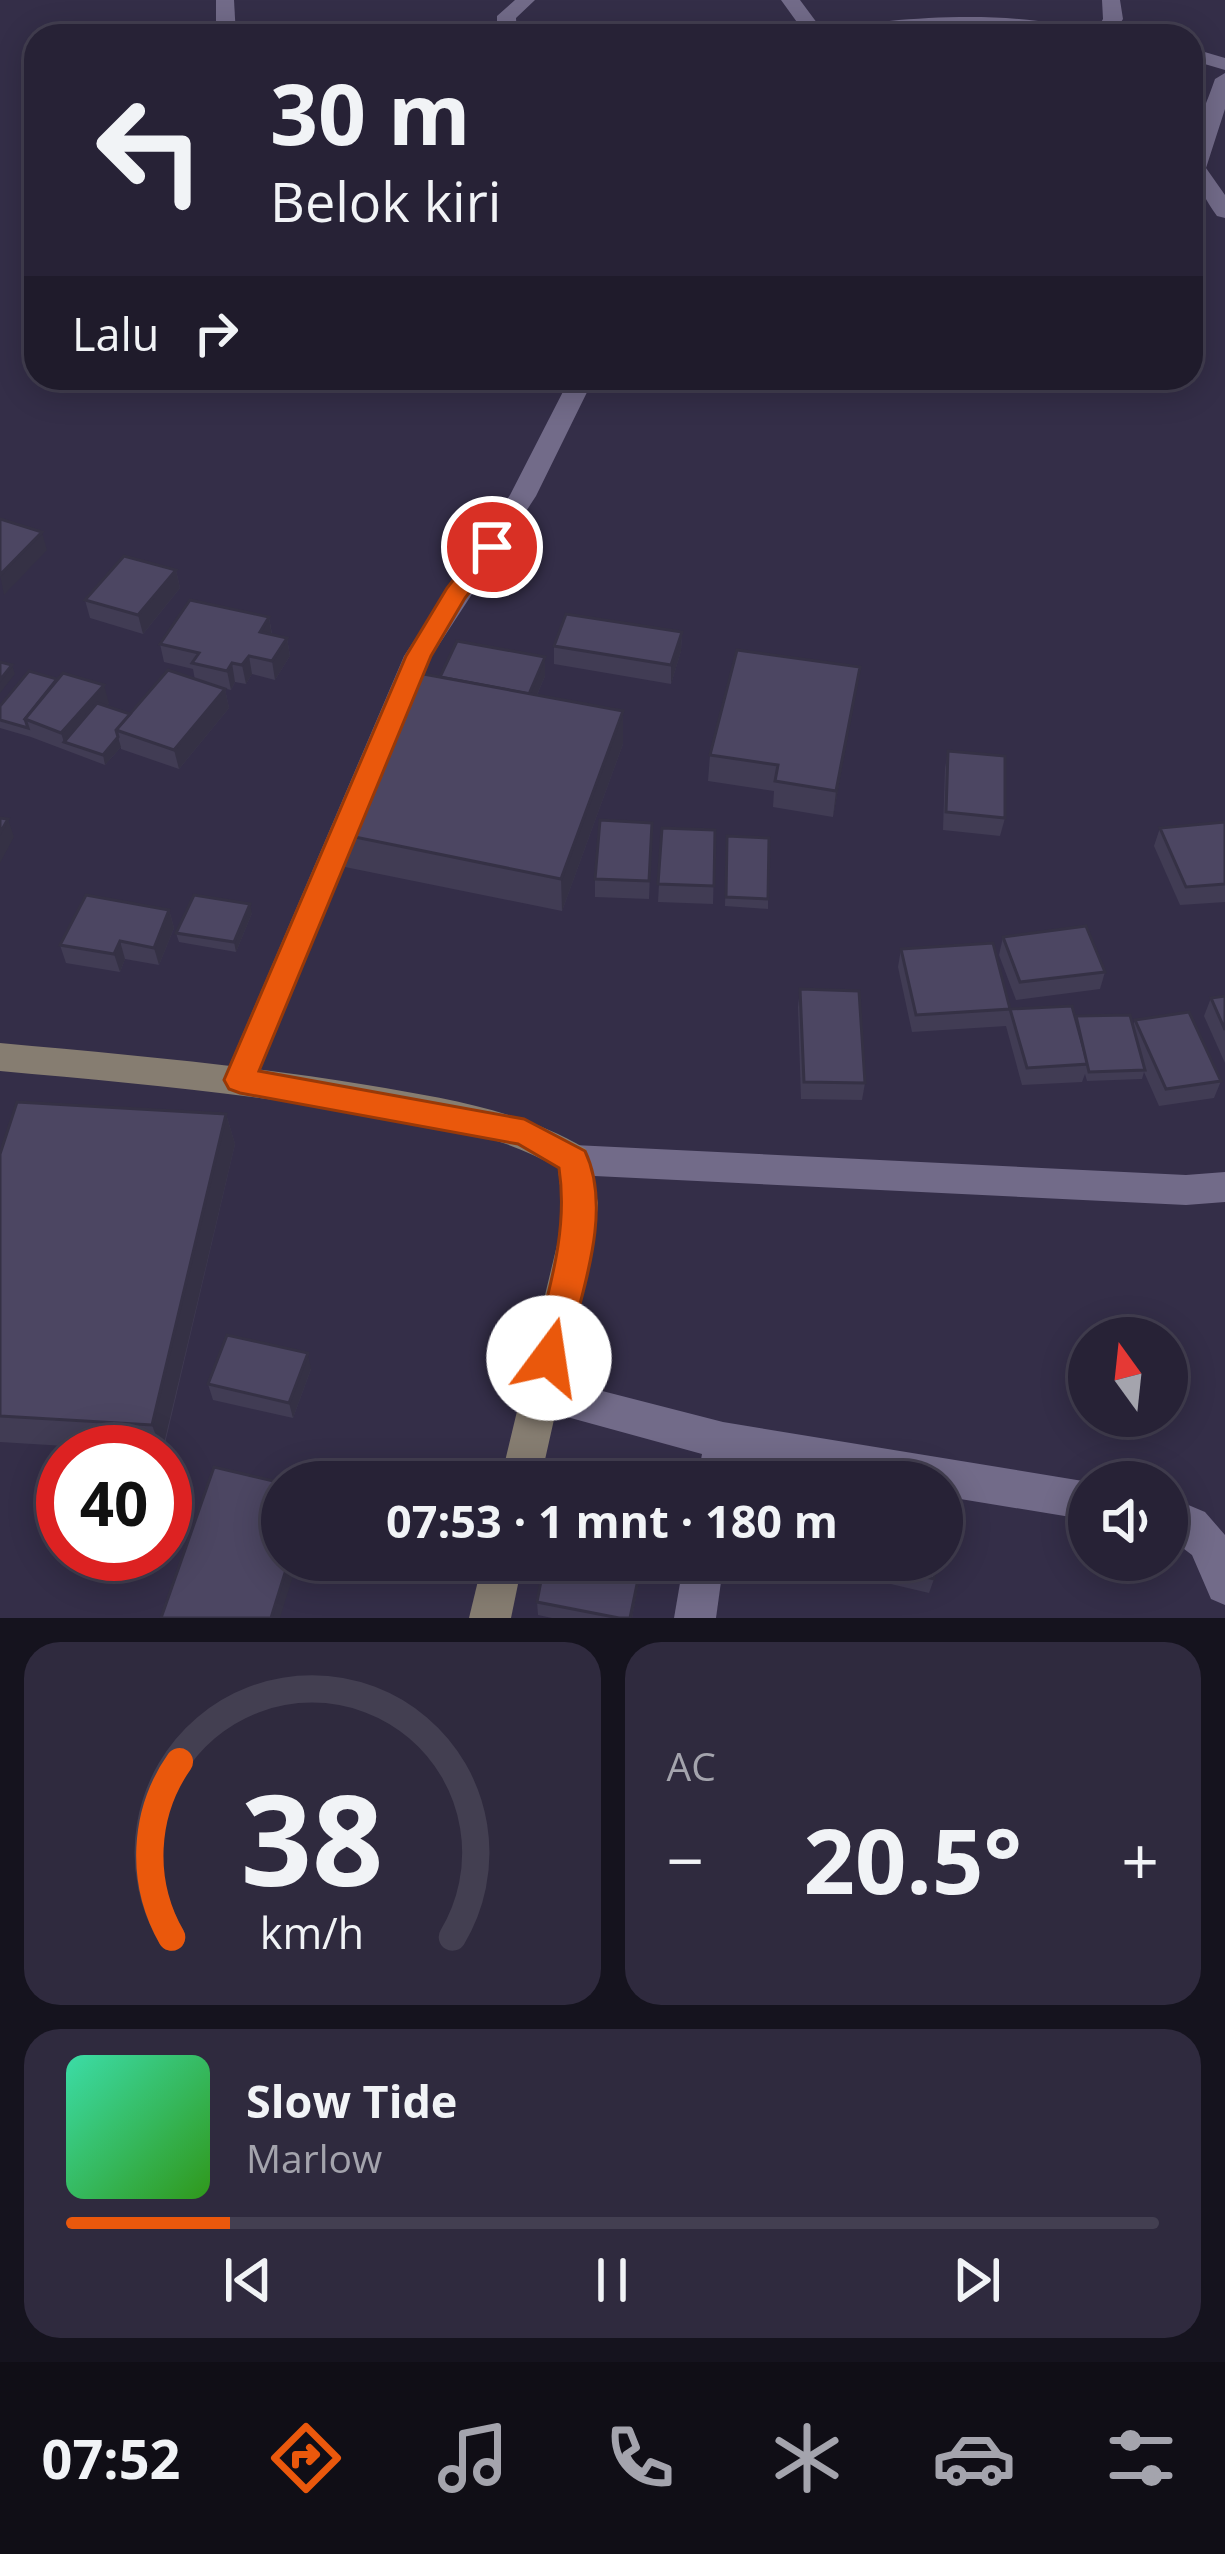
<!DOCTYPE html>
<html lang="id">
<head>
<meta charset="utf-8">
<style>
  :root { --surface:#272236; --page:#2f2a3e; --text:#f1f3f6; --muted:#a4a4ad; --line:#433f51; --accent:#ea580c }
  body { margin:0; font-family:"Open Sans",sans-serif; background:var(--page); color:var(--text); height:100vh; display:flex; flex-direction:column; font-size:45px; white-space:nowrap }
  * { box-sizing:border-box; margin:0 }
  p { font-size:39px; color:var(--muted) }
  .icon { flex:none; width:66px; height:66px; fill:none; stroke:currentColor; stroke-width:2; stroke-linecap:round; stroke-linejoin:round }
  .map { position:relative; height:1618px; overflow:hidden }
  .details { display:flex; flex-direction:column; gap:24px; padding:24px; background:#15131e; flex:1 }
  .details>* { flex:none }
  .top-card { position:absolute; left:24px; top:24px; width:1179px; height:366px; border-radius:36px; box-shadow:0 6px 30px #0003,0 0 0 3px var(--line); background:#272236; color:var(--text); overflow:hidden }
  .needle { width:78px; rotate:345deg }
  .buttons { position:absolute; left:1068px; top:1317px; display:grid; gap:24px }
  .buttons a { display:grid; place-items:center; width:120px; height:120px; border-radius:50%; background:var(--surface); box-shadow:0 6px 30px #0003,0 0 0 3px var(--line); font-size:60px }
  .speed { position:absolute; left:36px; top:1425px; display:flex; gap:24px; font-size:60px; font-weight:700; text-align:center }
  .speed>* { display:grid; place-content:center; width:156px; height:156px; border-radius:50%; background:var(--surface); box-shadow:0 6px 30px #0003,0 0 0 3px var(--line); line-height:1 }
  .speed .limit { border:18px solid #d22; background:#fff; color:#111 }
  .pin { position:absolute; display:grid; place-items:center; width:102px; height:102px; color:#fff; margin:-51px; border:6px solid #fff; border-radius:50%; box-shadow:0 3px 12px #0007 }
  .me { position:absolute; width:132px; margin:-66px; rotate:14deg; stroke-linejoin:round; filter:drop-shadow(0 0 9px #0008) }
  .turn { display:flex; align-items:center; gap:42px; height:252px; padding:0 48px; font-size:54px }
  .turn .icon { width:156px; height:156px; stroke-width:2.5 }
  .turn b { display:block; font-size:84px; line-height:102px }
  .then { display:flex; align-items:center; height:114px; padding:0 48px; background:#0003; gap:24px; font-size:45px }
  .big { font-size:90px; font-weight:700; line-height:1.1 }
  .details .widget { flex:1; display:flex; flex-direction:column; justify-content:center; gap:18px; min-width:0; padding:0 42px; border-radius:36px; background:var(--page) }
  .details .dial { align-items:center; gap:0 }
  .dial svg { height:312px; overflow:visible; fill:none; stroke:var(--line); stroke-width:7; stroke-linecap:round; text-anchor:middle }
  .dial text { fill:var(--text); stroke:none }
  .song { display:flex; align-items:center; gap:36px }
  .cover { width:144px; height:144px; border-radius:18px; background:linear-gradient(135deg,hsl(160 70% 55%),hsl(110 70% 35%)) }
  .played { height:12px; border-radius:6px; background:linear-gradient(90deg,var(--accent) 15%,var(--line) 15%) }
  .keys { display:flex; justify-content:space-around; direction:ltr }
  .heat { display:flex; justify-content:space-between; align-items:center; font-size:66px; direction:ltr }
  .details .tiles { flex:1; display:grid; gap:24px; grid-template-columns:1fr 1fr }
  .widget:last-child { grid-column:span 2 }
  .trip { position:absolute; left:261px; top:1461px; width:702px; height:120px; border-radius:60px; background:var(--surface); box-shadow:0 6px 30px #0003,0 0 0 3px var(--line); font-weight:700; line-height:120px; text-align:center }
  .tab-bar { display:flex; height:192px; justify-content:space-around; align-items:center; background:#100e16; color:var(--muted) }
  .tab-bar .icon { width:84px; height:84px }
  .tab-bar .on { color:var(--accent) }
  .tab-bar b { font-size:54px; color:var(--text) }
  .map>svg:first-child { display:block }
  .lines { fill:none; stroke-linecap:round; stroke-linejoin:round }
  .street { fill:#726b89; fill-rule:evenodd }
  .secondary { fill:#867d71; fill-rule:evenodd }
  .wall { fill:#413c54 }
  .shaded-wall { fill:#353145 }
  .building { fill:#4c4662; stroke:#353145; stroke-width:3 }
  .route { fill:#ea580c; stroke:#983908; stroke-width:3 }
</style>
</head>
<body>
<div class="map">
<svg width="1225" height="1618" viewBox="0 0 1225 1618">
  <rect width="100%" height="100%" fill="#342e48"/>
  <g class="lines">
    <g class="street">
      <polygon points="216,0 234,0 236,36 216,36"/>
      <polygon points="515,0 535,0 516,18 517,36 497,36 497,16"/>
      <path d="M781,0H800L823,31C891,16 1030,8 1094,34L1103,19L1102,0H1120L1123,19L1112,36L924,28L807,36Z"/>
      <polygon points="1191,48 1225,58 1225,70 1191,60"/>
      <path d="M1225,73V109L1206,168L1225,195V218L1217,216C1175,154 1192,145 1215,79Z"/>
      <polygon points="570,378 594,378 536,496 431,657 252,1090 240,1094 228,1090 223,1080 404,656 510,495"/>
      <polygon points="574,1145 1186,1175 1225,1172 1225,1202 1186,1205 574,1175 562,1171 557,1160 562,1149"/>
      <polygon points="540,1375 723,1422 1089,1482 1089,1520 942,1496 942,1482 858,1482 739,1462 737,1482 697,1482 702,1454 527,1406 521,1393 527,1380"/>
      <polygon points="1167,1496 1205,1512 1225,1535 1225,1605 1211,1599 1192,1555 1167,1536"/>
      <polygon points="684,1560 724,1560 716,1618 674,1618"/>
    </g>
    <g class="secondary">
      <path d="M0,1043C122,1054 245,1065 367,1085C443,1098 519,1109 586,1149L598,1203L594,1241L540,1482H500L558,1241L562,1203L558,1168C500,1133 431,1125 365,1114C244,1093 122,1082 0,1071Z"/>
      <polygon points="483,1560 523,1560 511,1618 469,1618"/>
    </g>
  </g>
  <g class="wall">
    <polygon points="176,570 180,588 143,634 90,618 85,600"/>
    <polygon points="269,617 272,634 287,638 290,656 275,680 252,674 246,684 235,682 231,690 214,686 225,689 229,708 179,769 121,749 121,747 105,765 31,737 0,728 0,706 109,703 106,706 130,714 195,680 193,669 164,662 160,644"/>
    <polygon points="682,632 681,651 671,684 554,664 554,646"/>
    <polygon points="545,657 545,676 537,695 623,744 562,911 345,867 340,834 440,677"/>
    <polygon points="860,667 833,817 773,807 774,791 708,781 710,755"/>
    <polygon points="948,751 1005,818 1000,836 943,830 945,769"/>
    <polygon points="1225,822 1225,902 1180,905 1154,846 1160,828"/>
    <polygon points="652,823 649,899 595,897 595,879"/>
    <polygon points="662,828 715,830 713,904 658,902"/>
    <polygon points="727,836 768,899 768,909 725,906"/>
    <polygon points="169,910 174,928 159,965 125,959 120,972 66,963 60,945"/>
    <polygon points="252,913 236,952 179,942 176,933"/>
    <polygon points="1003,937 1105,972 1100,989 1016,1000 999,955"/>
    <polygon points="901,949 1010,1009 1133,1026 1135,1020 1221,1081 1214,1098 1159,1106 1144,1072 1142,1079 1087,1081 1085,1074 1082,1082 1022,1085 1006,1026 912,1032 898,967"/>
    <polygon points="800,989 865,1083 862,1100 801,1099 798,1007"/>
    <polygon points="1225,996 1225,1063 1204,1016 1211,998"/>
    <polygon points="226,1114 235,1144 163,1452 0,1442 0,1154"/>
    <polygon points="311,1369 293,1418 213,1400 208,1384"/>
    <polygon points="643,1560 632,1618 552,1618 538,1615 537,1602 565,1563"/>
    <polygon points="789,1560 936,1560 934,1579 929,1593"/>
  </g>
  <g class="shaded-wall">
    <polygon points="42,532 47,550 4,595 0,575"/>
    <polygon points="176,570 180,588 143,634 138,615"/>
    <polygon points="269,617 272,636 260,632"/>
    <polygon points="682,632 681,651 671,684 671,665"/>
    <polygon points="287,638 290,656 275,680 272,661"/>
    <polygon points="249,656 252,674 246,684 242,665"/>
    <polygon points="545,657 545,676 527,718 526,700"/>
    <polygon points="232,663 235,682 231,690 227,671"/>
    <polygon points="12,665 15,674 0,693 0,680"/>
    <polygon points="860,667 856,694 833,817 836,791"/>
    <polygon points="104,685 109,703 72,745 64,742 61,733"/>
    <polygon points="225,689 229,708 179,769 174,750"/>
    <polygon points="623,711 623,744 562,911 561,879"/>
    <polygon points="118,737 121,747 105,765 103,755"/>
    <polygon points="8,819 14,837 0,863 0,833"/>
    <polygon points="250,904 252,913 236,952 234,942"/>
    <polygon points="169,910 174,928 159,965 154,948"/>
    <polygon points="120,941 125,959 120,972 114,954"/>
    <polygon points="226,1114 235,1144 162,1452 152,1425"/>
    <polygon points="308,1353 311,1369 293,1418 289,1403"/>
    <polygon points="289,1560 298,1560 280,1618 271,1618"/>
    <polygon points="642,1560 643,1560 632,1618 630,1618"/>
  </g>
  <g class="building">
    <polygon points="0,519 42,532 0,575"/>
    <polygon points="124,556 176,570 138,615 85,600"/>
    <polygon points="190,600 269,617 260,632 287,638 272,661 249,656 242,665 232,663 227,671 192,663 199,653 160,644"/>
    <polygon points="566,614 682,632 671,665 554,646"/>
    <polygon points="457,641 545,657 529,694 440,677"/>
    <polygon points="737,650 860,667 836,791 775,781 778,765 710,755"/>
    <polygon points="0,662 12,665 0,680"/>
    <polygon points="168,670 225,689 174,750 116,730"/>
    <polygon points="29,671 57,679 25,719 28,728 0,720 0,706"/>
    <polygon points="63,673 104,685 61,733 25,719"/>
    <polygon points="418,673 623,711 561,879 340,834"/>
    <polygon points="97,703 130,714 116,730 118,737 103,755 64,742"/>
    <polygon points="948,751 1005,756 1005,818 946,812"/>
    <polygon points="0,818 8,819 0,833"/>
    <polygon points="600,820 652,823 649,881 595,879"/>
    <polygon points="1225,822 1225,884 1186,887 1160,828"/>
    <polygon points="662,828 715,830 714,886 658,884"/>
    <polygon points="727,836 769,838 768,899 726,897"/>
    <polygon points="86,895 169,910 154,948 120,941 114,954 60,945"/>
    <polygon points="194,895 250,904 234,942 176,933"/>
    <polygon points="1086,926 1105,972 1020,982 1003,937"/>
    <polygon points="993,943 1010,1009 916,1015 901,949"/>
    <polygon points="800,989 859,991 865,1083 804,1082"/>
    <polygon points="1225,996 1225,1030 1211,998"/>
    <polygon points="1072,1006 1088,1064 1027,1068 1010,1009"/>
    <polygon points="1189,1012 1221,1081 1166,1089 1135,1020"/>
    <polygon points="1130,1015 1145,1070 1089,1072 1076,1016"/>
    <polygon points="17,1102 226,1114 152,1425 0,1416 0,1154"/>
    <polygon points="227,1335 308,1353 289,1403 208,1384"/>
    <polygon points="214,1467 282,1483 282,1560 289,1560 271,1618 161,1618"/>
    <polygon points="798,1470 849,1482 796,1482"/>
    <polygon points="577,1471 640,1482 574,1482"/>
    <polygon points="545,1560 565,1563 566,1560 642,1560 630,1618 619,1618 537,1602"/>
    <polygon points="852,1560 936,1560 934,1579"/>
  </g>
  <path class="route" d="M492,539L504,547L465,598L431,656L259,1071L524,1119L585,1151C614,1212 580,1296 566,1358L561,1369L549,1374L537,1369L532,1358C547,1295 569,1233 559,1168L518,1144L240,1093L229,1089L224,1080L406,656L447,588L483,542Z"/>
</svg>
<div class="buttons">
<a><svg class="needle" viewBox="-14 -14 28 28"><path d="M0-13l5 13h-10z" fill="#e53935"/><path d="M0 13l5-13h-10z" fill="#a4a4ad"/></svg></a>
<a><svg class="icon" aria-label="sound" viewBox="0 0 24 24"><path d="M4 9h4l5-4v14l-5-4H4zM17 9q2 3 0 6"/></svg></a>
</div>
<div class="speed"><div class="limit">40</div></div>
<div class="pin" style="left:492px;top:547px;background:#d93025"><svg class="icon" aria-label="arrive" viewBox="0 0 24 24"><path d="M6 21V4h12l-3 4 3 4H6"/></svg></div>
<svg class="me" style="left:549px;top:1358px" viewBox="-20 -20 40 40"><circle r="19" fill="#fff"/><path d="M0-13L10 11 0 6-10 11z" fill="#ea580c"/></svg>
<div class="trip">07:53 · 1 mnt · 180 m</div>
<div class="top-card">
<div class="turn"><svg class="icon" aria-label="left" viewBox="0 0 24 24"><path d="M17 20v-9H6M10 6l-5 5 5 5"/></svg><div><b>30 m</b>Belok kiri</div></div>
<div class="then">Lalu<svg class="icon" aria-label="right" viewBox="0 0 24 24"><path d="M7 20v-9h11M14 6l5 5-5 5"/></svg></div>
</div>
</div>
<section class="details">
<div class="tiles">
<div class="widget dial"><svg viewBox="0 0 100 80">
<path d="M14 69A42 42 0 1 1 86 69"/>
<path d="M14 69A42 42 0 0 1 16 24" stroke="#ea580c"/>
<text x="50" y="56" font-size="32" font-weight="700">38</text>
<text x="50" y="72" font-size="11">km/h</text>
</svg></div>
<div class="widget"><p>AC</p>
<div class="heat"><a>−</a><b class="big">20.5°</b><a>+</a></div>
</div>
<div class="widget">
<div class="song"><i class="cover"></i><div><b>Slow Tide</b><p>Marlow</p></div></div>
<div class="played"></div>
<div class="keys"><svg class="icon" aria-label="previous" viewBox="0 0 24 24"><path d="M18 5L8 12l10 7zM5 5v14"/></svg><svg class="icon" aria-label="pause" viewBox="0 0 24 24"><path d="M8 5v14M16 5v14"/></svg><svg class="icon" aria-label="next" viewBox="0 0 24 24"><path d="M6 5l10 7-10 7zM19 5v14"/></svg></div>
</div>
</div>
</section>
<nav class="tab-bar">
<b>07:52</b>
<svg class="icon on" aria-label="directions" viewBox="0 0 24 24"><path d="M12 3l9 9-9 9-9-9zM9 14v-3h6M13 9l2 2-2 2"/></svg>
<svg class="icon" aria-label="music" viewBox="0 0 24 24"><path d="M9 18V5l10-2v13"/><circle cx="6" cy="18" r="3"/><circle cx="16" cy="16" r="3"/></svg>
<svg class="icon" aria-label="phone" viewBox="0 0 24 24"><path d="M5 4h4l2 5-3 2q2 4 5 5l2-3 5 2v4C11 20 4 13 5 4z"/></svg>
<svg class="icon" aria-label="climate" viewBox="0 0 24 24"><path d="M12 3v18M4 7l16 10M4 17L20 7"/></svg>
<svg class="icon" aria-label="car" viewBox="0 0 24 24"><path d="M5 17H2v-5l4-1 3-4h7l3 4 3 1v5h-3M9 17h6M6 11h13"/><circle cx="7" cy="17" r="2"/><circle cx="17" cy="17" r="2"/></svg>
<svg class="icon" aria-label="filters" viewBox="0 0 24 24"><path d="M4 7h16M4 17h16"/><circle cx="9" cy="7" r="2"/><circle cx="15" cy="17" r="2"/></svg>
</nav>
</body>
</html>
